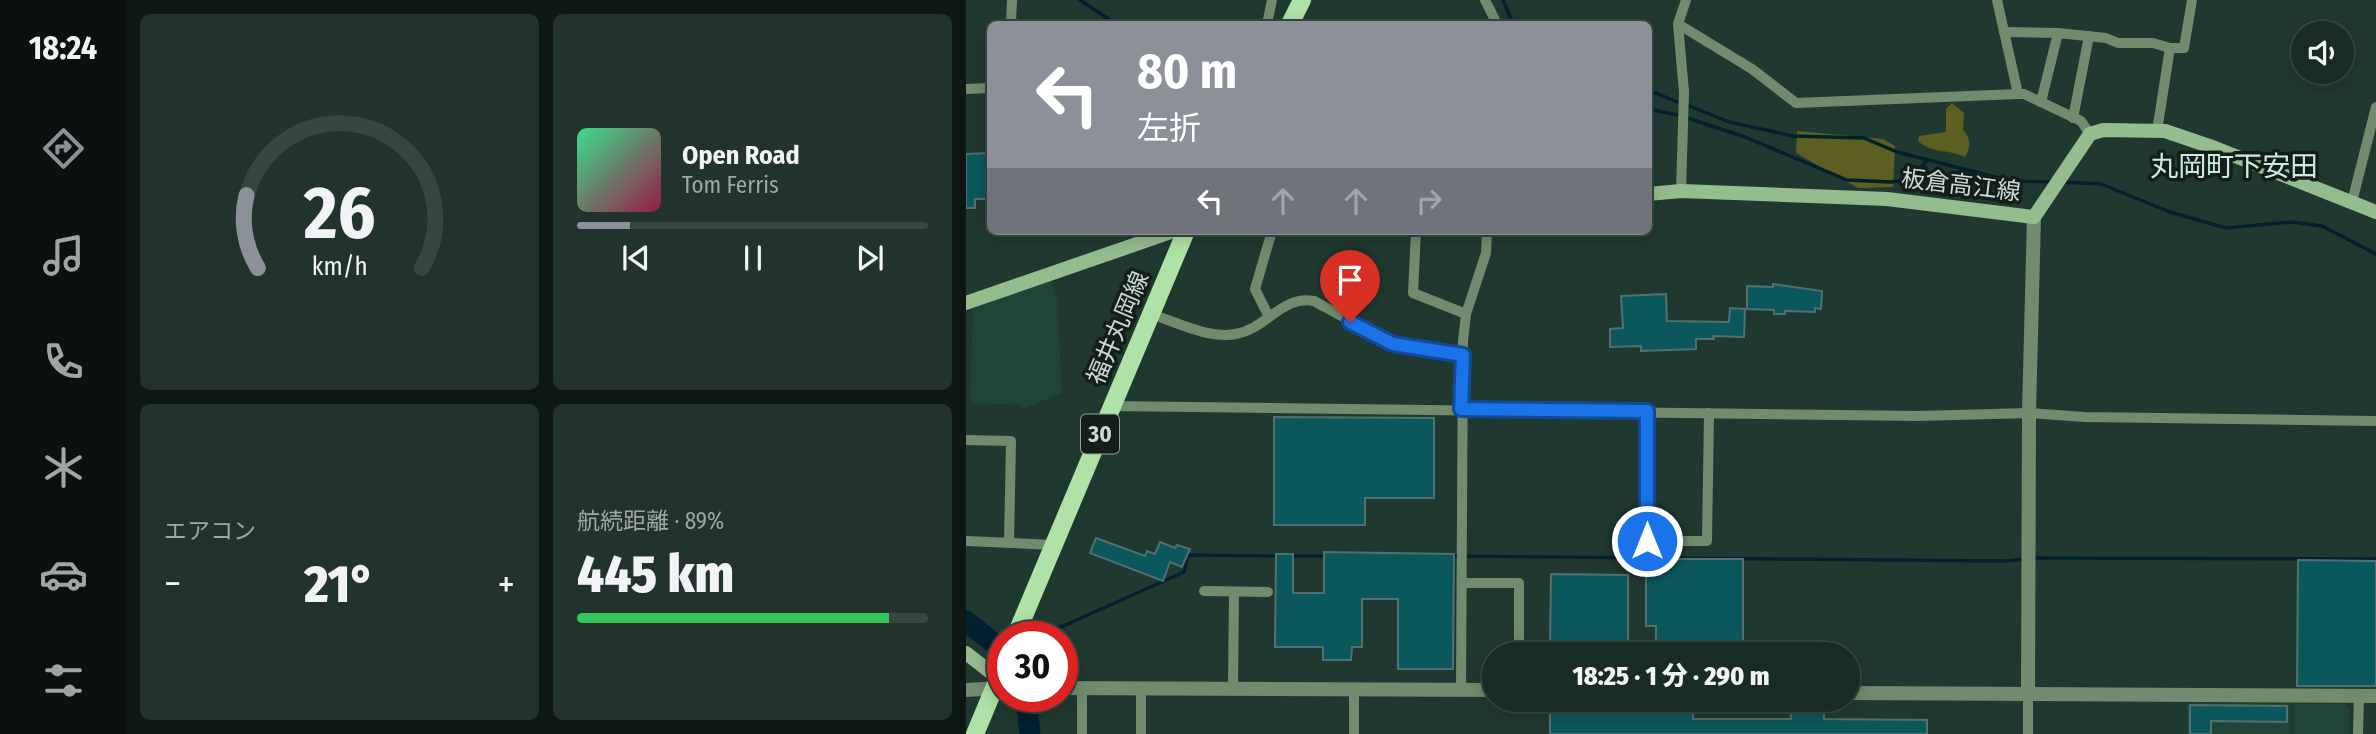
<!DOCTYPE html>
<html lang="ja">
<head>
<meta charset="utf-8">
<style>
  :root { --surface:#182b24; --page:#21332c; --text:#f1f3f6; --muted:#9fa7a6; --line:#364741; --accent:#8c9099 }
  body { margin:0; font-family:"Fira Sans Condensed","Noto Sans JP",sans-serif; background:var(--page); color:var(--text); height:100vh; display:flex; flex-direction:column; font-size:26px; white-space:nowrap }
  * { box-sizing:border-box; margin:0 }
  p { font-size:23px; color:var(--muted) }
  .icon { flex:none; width:38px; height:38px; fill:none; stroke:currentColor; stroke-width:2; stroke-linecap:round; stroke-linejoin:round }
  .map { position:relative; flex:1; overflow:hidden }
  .drawer { display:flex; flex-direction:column; gap:14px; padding:14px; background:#0d1814; width:840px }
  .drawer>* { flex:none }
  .banner { position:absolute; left:21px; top:21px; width:665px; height:214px; border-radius:10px; box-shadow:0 4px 18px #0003,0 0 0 2px var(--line); background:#8c9099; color:#fff; overflow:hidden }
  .fabs { position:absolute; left:1325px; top:21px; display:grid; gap:14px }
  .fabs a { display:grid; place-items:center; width:63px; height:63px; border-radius:50%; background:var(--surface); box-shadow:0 4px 18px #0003,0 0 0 2px var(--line); font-size:35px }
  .speed { position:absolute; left:21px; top:621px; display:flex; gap:14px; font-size:35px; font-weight:700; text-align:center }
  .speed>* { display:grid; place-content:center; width:91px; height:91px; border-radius:50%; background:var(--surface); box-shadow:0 4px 18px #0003,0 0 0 2px var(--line); line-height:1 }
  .speed .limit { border:10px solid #d22; background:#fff; color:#111 }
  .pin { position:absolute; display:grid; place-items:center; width:60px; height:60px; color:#fff; margin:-72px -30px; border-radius:50% 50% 50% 0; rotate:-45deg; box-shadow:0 0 7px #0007 }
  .pin .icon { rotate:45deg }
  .me { position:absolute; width:77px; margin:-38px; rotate:0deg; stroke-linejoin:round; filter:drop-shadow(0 0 5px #0008) }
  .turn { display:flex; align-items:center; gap:24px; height:147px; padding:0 35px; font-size:32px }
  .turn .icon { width:91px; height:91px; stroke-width:2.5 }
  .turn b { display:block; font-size:49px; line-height:60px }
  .lanes { display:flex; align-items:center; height:66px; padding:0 35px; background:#0003; justify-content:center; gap:35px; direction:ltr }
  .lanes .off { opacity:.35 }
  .big { font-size:52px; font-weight:800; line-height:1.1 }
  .drawer .card { flex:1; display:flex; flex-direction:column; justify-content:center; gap:10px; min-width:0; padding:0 24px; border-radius:10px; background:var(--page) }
  .drawer .dial { align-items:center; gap:0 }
  .dial svg { height:182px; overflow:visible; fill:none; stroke:var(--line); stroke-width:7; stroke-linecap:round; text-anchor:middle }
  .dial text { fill:var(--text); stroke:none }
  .song { display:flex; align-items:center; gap:21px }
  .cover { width:84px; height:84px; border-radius:10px; background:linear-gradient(135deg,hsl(150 70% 55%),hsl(340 70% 35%)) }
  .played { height:7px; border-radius:4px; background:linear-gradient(90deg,var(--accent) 15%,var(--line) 15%) }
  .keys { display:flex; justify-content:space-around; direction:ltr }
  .heat { display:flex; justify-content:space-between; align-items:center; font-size:38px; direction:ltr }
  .charge { height:10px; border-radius:5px; background:linear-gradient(90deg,#34c759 89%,var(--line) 0) }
  .drawer .tiles { flex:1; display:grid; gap:14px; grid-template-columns:repeat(2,1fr) }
  .trip { position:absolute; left:516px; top:642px; width:378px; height:70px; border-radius:35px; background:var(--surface); box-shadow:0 4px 18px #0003,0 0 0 2px var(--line); font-weight:800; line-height:70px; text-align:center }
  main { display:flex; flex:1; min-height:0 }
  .dock { display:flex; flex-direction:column; width:126px; justify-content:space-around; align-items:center; background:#0a110e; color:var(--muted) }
  .dock .icon { width:49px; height:49px }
  .dock .active { color:var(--accent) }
  .dock b { font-size:32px; color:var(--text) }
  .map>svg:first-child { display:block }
  .built { fill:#214438 }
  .green { fill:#5c5e22 }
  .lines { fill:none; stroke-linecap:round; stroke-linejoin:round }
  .stream { stroke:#00202d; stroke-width:3.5 }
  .river { stroke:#00202d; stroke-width:21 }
  .building { fill:#0b585c; stroke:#527072; stroke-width:2 }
  .minor { stroke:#728b6e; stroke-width:10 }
  .tertiary { stroke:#728b6e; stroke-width:14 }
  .secondary { stroke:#95bc8e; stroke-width:14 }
  .primary { stroke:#afe2a6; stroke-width:18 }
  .route-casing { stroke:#114b97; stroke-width:18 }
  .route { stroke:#1a73e8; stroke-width:12 }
  .labels { text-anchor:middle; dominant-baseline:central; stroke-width:7; stroke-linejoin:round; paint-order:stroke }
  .shield { fill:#131e1a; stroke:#94a29d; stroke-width:2 }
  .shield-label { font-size:23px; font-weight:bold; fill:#ccdad5 }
  .street-label { font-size:24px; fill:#ccdad5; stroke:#131e1a }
  .quarter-label { font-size:28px; fill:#ccebdf; stroke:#131e1a }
</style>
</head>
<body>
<main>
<nav class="dock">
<b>18:24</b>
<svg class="icon active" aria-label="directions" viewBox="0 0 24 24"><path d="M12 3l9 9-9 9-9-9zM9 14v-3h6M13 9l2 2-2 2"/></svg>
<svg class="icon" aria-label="music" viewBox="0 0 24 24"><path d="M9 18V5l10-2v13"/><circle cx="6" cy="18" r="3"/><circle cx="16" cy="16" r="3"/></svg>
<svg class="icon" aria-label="phone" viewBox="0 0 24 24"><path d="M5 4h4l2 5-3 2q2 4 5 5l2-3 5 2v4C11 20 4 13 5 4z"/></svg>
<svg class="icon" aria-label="climate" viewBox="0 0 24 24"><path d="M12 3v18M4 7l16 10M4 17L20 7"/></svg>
<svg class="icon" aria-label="car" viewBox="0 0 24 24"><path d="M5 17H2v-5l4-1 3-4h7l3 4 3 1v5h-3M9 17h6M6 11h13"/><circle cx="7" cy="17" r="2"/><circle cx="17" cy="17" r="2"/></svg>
<svg class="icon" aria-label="filters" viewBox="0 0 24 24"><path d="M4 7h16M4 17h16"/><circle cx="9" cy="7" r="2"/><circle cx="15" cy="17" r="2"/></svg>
</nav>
<section class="drawer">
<div class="tiles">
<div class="card dial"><svg viewBox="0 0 100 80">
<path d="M14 69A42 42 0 1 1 86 69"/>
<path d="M14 69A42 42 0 0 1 9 37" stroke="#8c9099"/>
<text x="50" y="56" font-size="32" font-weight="700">26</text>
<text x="50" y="72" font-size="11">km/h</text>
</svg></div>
<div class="card">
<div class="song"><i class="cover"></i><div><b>Open Road</b><p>Tom Ferris</p></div></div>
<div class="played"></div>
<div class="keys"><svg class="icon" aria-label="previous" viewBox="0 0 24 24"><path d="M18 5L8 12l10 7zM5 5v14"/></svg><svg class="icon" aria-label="pause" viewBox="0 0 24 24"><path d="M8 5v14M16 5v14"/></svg><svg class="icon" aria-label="next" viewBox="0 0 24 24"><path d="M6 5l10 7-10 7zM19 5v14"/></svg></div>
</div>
<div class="card"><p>エアコン</p>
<div class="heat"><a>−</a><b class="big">21°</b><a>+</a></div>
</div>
<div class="card"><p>航続距離 · 89%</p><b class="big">445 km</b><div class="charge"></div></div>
</div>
</section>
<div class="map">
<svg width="1410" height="734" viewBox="0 0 1410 734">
  <rect width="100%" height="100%" fill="#203930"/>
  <g class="built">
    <polygon points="84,279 91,300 96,393 57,409 56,405 4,403 7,309"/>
    <polygon points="1221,703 1324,704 1324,734 1221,734"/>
    <polygon points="1328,704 1379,704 1383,708 1383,734 1327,734"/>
  </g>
  <g class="green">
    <path d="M986,103L998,113L997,130C1005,137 1005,148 999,157C983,149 966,154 952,141L953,136L980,132V109Z"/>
    <polygon points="831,131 917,139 929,146 927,187 892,188 830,153"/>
  </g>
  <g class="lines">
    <g class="stream">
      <polyline points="114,0 150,24"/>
      <polyline points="537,0 547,24"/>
      <polyline points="682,90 714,103"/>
      <polyline points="721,105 763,122 827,136 898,138 931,152 1045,181 1087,182"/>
      <polyline points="682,109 712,115 779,137 881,180 925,182 948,178 961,160"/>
      <polyline points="1095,182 1135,184 1204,212 1260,228 1326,222 1356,226 1410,254"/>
      <polyline points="324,556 362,556"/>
      <polyline points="485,556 1040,561 1058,559"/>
      <polyline points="1066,558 1410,559"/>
      <polyline points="66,637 95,627 218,572 222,555 313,556"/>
    </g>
    <g class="river">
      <polyline points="0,621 34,648"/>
      <polyline points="60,696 64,734"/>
    </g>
  </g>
  <g class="building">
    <polygon points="24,153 24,199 9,199 9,208 0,208 0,154"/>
    <polygon points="807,284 856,291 855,309 849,308 849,312 819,311 819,314 808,314 808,310 781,309 781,286 807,287"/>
    <polygon points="700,294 701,321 763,322 764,308 779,309 778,337 747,336 748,339 730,339 730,349 675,351 675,346 644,347 644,329 657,328 655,296"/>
    <polygon points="308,417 468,418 468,498 399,498 399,525 308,525"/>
    <polygon points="130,538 179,556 181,551 189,554 194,542 209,548 211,545 224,549 216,567 204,562 197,581 124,553"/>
    <polygon points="358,552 488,554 487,669 432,669 432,599 396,599 396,647 386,647 385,660 357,660 357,647 309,647 310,554 327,554 327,593 358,593"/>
    <polygon points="680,559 777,559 777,646 690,646 690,626 680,626"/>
    <polygon points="1332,560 1410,561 1410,686 1331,686"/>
    <polygon points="585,574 662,575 662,646 584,645"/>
    <polygon points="633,701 633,706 722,706 722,710 727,711 727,719 825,719 824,701 858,701 858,719 961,720 961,734 584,734 584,702"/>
    <polygon points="1224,705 1321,706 1321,722 1245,721 1245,734 1224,734"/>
  </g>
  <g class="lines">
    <g class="minor">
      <polyline points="519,0 531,24"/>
      <polyline points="1031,0 1052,94 1058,94 1115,121 1124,134"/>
      <polyline points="45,24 46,0"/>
      <polyline points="301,24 306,0"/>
      <polyline points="712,24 786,69 830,103 1052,94"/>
      <polyline points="1038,32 1092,33 1140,38 1152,43 1187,43 1204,48 1218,48 1226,0"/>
      <polyline points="0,89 24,88"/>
      <polyline points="1075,102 1092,33"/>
      <polyline points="1107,118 1123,36"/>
      <polyline points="1191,131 1204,48"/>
      <polyline points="715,191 718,92 712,24 720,0"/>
      <polyline points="1386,202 1410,107"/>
      <polyline points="450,231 447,293 500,314"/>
      <path d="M185,314C210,322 242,339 270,334C300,329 316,295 348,301L427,344L497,355"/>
      <polyline points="303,317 289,289 306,231"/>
      <polyline points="146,406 952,416 1063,413 1119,417 1410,421"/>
      <polyline points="681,411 681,541 741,541 743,413"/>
      <polyline points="0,440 45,441 43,543"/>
      <polyline points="0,541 88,545"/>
      <polyline points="496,583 553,583 553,654"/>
      <polyline points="238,591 302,592"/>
      <polyline points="116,688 116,734"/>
      <polyline points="267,689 268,592"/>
      <polyline points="388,689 388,734"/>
      <polyline points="495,689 497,341 500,314 520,253 521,231"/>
      <polyline points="175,734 175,688"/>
      <polyline points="1062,734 1062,694"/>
      <polyline points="1392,734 1393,696"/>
    </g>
    <g class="tertiary">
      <polyline points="96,688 528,690"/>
      <polyline points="0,690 35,688"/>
      <polyline points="882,693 1410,696"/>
      <polyline points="1062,694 1063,413 1068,217"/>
    </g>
    <g class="secondary">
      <polyline points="682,194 715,191 921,199 1068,217 1124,134 1137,130 1199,131 1249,148 1410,212"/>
      <polyline points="0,303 208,231"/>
      <polyline points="0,653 32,678"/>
    </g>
    <g class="primary">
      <polyline points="324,24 336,0"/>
      <polyline points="49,637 220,231"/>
      <polyline points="9,734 37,667"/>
    </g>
  </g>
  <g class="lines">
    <g class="route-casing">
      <polyline id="route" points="384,322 427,344 497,355 495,409 681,411 681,541"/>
    </g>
    <use href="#route" class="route"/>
  </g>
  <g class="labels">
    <rect class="shield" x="115" y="414.5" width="38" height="39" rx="5"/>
    <g class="shield-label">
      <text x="134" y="434">30</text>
    </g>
    <g class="street-label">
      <text transform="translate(995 185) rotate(7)">板倉高江線</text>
      <text transform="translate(152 328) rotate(-67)">福井丸岡線</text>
    </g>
    <g class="quarter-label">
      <text x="1268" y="166">丸岡町下安田</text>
    </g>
  </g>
</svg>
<div class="fabs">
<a><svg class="icon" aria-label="sound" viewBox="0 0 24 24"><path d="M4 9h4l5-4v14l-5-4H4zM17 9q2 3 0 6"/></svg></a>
</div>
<div class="speed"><div class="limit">30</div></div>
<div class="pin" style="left:384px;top:322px;background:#d93025"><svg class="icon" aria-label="arrive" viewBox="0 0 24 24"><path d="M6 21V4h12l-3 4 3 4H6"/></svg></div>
<svg class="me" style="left:681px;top:541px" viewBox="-20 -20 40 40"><circle r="17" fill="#1a73e8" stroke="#fff" stroke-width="3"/><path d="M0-11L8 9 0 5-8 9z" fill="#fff"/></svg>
<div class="trip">18:25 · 1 分 · 290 m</div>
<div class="banner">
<div class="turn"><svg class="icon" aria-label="left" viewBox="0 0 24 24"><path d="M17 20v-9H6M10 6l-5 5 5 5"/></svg><div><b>80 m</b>左折</div></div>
<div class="lanes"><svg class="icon" aria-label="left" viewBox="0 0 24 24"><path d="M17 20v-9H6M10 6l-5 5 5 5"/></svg><svg class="icon off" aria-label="ahead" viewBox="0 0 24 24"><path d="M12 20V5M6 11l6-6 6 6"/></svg><svg class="icon off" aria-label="ahead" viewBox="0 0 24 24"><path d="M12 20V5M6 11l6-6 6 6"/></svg><svg class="icon off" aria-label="right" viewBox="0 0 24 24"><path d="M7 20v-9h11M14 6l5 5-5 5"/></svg></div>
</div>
</div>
</main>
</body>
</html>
